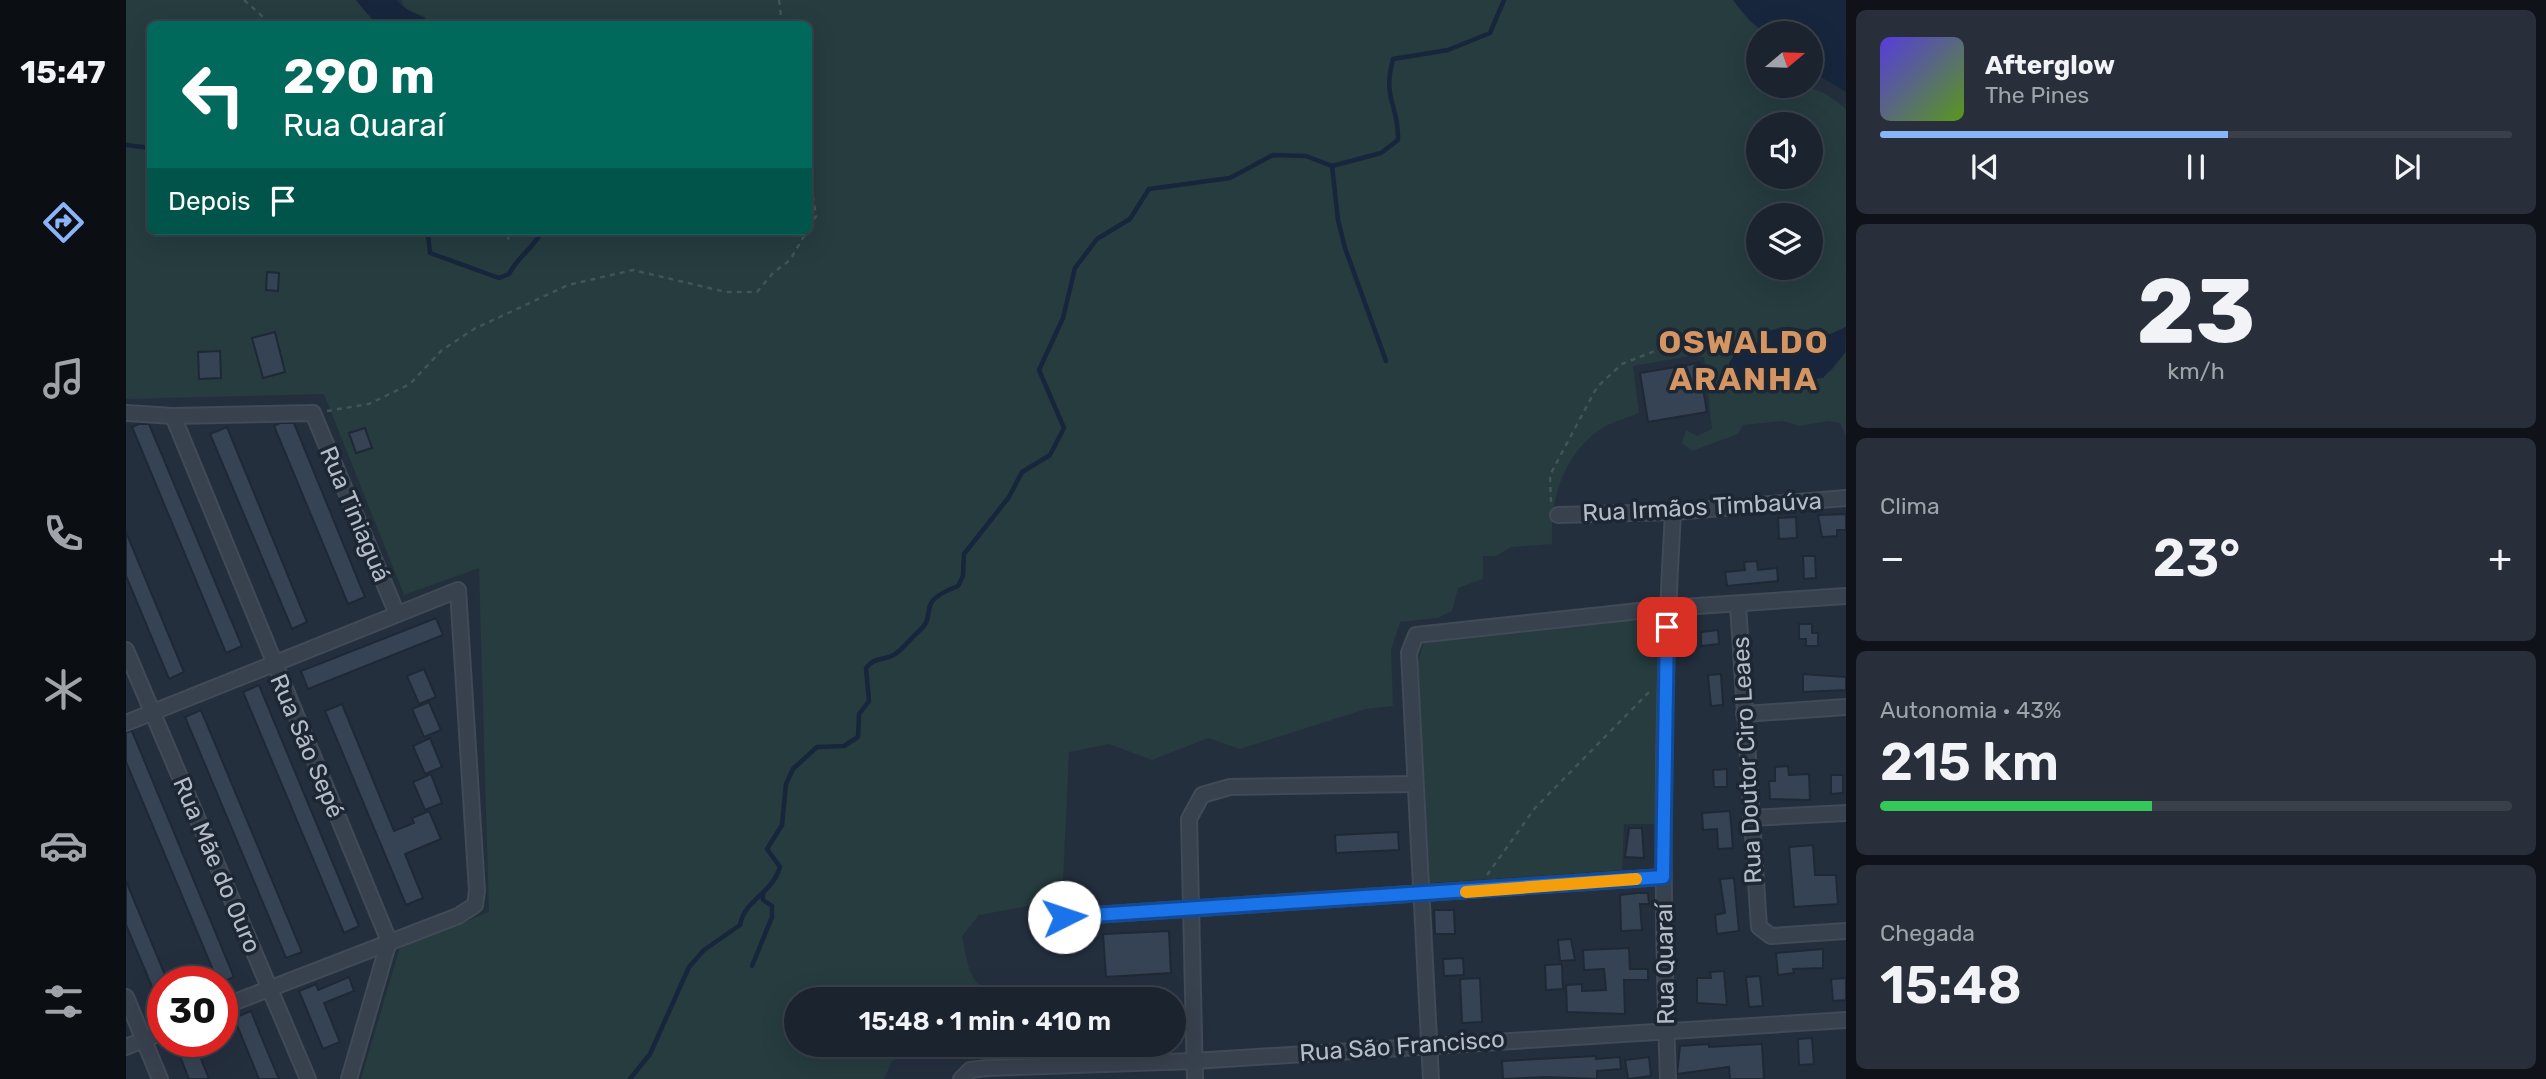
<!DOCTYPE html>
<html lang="pt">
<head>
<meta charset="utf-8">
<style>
  :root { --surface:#1b232e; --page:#282f3a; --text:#f1f3f6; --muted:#a0a4aa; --line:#39404a; --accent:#8ab4f8 }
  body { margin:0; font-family:Rubik,sans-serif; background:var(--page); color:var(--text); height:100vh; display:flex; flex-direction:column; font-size:26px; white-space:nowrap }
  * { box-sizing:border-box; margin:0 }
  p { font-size:23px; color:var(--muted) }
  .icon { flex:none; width:38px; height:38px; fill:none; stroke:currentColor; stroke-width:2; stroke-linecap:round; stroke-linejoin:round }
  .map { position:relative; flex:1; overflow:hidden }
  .panel { display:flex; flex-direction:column; gap:10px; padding:10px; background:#0f1319; width:700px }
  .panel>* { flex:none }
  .top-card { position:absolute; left:21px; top:21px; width:665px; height:214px; border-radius:10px; box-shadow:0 7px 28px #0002,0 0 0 2px var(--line); background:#00695c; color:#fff; overflow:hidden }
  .needle { width:46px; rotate:71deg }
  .fabs { position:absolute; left:1620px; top:21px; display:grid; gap:14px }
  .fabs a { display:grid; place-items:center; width:77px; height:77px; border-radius:50%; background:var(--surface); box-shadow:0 7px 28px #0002,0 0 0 2px var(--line); font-size:35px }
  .speed { position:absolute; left:21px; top:966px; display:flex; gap:14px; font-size:35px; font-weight:700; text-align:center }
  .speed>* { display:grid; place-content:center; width:91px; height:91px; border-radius:50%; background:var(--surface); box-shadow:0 7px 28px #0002,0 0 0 2px var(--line); line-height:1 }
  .speed .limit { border:10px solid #d22; background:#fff; color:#111 }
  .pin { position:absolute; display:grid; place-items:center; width:60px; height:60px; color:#fff; margin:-30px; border-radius:14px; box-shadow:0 4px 10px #0006 }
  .me { position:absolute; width:77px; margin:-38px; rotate:86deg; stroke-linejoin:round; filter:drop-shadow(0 0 5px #0008) }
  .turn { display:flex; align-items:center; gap:24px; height:147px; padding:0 21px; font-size:32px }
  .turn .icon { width:91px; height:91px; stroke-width:2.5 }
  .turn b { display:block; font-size:49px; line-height:60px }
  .then { display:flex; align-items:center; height:66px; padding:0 21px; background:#0003; gap:14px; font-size:26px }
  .big { font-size:52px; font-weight:600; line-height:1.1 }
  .panel .card { flex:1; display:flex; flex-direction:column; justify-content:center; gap:10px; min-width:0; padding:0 24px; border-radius:10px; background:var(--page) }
  .panel .dial { align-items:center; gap:0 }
  .dial b { font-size:91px; line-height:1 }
  .song { display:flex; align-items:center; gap:21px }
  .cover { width:84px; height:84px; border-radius:10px; background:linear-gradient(135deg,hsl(250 70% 55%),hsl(90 70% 35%)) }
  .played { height:7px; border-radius:4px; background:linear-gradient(90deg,var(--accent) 55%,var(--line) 55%) }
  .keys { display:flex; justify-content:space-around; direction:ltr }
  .heat { display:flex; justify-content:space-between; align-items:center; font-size:38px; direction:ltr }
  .charge { height:10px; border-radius:5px; background:linear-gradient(90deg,#34c759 43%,var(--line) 0) }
  .trip { position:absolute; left:658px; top:987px; width:402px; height:70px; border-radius:35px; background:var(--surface); box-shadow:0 7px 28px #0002,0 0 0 2px var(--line); font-weight:600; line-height:70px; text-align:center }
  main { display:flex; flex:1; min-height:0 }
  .tab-bar { display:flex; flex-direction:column; width:126px; justify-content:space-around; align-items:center; background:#0b0e12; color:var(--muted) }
  .tab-bar .icon { width:49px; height:49px }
  .tab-bar .selected { color:var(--accent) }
  .tab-bar b { font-size:32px; color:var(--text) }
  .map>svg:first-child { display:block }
  .green { fill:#263c3f; fill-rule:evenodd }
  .water { fill:#17263c }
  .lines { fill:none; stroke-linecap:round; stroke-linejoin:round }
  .stream { stroke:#17263c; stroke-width:4.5 }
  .building { fill:#364354; stroke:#1f2835; stroke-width:2 }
  .minor-casing { stroke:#414a57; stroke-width:18 }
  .path { stroke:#3f5557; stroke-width:2.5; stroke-dasharray:5 5; stroke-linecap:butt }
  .minor { stroke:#38414e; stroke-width:14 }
  .route-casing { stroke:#114b97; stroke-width:18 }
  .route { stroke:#1a73e8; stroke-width:12 }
  .slow { stroke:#f59e0b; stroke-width:12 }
  .labels { text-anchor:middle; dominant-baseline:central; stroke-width:7; stroke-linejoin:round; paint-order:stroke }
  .street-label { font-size:24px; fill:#b4bcc9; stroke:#1d2633 }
  .district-label { font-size:32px; font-weight:bold; letter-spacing:2px; fill:#d59563; stroke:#1d2633 }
</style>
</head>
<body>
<main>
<nav class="tab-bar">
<b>15:47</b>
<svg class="icon selected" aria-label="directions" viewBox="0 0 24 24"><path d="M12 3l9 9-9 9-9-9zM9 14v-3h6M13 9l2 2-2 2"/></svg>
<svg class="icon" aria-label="music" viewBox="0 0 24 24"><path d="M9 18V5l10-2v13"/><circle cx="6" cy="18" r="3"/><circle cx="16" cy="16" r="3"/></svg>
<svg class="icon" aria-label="phone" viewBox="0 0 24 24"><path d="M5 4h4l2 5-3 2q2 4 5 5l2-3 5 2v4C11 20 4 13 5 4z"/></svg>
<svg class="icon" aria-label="climate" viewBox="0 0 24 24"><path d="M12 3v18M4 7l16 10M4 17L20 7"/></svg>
<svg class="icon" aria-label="car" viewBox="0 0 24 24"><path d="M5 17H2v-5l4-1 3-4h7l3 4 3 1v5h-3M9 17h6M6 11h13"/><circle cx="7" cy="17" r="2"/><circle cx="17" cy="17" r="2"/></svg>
<svg class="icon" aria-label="filters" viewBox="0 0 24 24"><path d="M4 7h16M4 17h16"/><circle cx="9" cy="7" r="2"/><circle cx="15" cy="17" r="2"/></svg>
</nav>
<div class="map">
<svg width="1720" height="1079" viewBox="0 0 1720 1079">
  <rect width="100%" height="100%" fill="#242f3e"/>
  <g class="green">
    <path d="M0,0H230L250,24H24V231H682V24H305L298,16L280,12L275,0H1608L1641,33H1633V86C1672,86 1689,81 1720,109V327C1715,328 1710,333 1705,334C1669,341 1660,307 1628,347L1635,387L1642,379L1664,382L1705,371L1720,352V436L1714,423L1702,421L1674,426L1657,421L1617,425L1612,434L1566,451L1556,443L1560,430L1571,436L1586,429L1578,357L1564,356L1507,366L1513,413C1502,418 1488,421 1478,427C1437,453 1424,499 1426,544L1385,547L1370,556H1357V579L1332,588L1326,611L1311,618L1274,622L1265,650L1267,706L1240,709L1114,749L1082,738L1026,760L983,744L943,752L936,900L853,915L836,936C844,975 842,982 877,999H670V1045H782L776,1056L766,1061L758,1079H235L274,947L363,912L353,568L278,595L198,394L0,399ZM1633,124H1685V177H1633ZM1633,215H1685V268H1633Z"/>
    <polygon points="1534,615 1531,824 1498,824 1496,870 1304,883 1291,664 1298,642 1319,634"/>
  </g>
  <g class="water">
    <path d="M230,0H270C281,13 294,12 305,24H250Z"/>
    <path d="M1607,0H1720V92L1685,71V33C1639,33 1636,39 1607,0Z"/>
    <polygon points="1662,327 1705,334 1720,327 1719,353 1697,378 1664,382 1642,379 1635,387 1608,383 1603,363 1612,349 1628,347 1641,331"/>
  </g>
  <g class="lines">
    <g class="stream">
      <polyline points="0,145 24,148"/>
      <polyline points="1206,166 1212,220 1219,248 1260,361"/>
      <path d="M295,231L302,235L304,253L373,278L383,274C392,256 408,248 416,231"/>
      <polyline points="626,966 646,917 646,906 637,900 637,894"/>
      <path d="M504,1079L524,1054L563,967L578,950L614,925C619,899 646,894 654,867L641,849L656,825L660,784L667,769L691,747L718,746L732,737L733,714L743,701L740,668C751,655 757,662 769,654C776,650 785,638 792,632C815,613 785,604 832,586L837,576L838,554L883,497L896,472L924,455L938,428L913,370L937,318L949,268L971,239L1004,219L1023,189L1104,178L1147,155L1180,156L1206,166L1255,153L1272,140C1273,104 1256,100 1267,59L1322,50L1364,33L1378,0"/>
    </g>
  </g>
  <g class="building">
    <polygon points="141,272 153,273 152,291 140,290"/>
    <polygon points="149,332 159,372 137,378 126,338"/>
    <polygon points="94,351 95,378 73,379 72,352"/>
    <polygon points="1573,363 1581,412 1522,422 1514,373"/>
    <polygon points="154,423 168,423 239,597 222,604 148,426"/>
    <polygon points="13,424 23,424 116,646 100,653 6,427"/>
    <polygon points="101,427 181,622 166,629 84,434"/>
    <polygon points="239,428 246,448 230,453 223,433"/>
    <polygon points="1720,514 1720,530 1711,530 1711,536 1696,537 1692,515"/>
    <polygon points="1670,517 1671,538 1653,539 1652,518"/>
    <polygon points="0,532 58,672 43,679 0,576"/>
    <polygon points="1677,556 1689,556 1690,578 1678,579"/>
    <polygon points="1631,561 1632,570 1651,568 1652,581 1601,586 1599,572 1619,570 1618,562"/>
    <polygon points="310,618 317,635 182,689 175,671"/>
    <polygon points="1673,624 1686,624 1686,633 1692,633 1692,646 1680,646 1680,639 1673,639"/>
    <polygon points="1592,630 1593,644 1575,646 1575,632"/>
    <polygon points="298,669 310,697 293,704 281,676"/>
    <polygon points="1595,674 1597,705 1585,706 1582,675"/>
    <polygon points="1677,674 1720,677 1720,690 1677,692"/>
    <polygon points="133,685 233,926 218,933 117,692"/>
    <polygon points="303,702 315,730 298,737 286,709"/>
    <polygon points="216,704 268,831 288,823 286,818 303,811 315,839 279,854 297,898 280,905 199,711"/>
    <polygon points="75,710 176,952 160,958 59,717"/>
    <polygon points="6,731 108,977 96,982 92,982 0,762 0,732"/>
    <polygon points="304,738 316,767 299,774 287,746"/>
    <polygon points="1662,766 1663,775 1683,774 1684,800 1644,799 1643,781 1649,781 1649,767"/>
    <polygon points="1601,769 1601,787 1588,787 1587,770"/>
    <polygon points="305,774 316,803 299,810 287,782"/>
    <polygon points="1705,775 1717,775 1717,793 1705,794"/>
    <polygon points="1604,811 1607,848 1592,849 1591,829 1577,830 1576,813"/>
    <polygon points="1503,828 1516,828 1518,858 1499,857"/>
    <polygon points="1272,832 1273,850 1210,853 1209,835"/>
    <polygon points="1687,845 1689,875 1710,875 1712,904 1668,907 1663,847"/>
    <polygon points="1608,878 1613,931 1591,934 1589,915 1599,913 1594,879"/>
    <polygon points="0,881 42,982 37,982 37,1013 0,925"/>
    <polygon points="1511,893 1522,893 1523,904 1514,904 1516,930 1495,931 1494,895"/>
    <polygon points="1308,910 1328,910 1329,934 1309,934"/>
    <polygon points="1043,931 1045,973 980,977 977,934"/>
    <polygon points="1445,939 1449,960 1434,961 1432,940"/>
    <polygon points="1503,948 1504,969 1522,969 1522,980 1498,980 1499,1014 1441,1012 1440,985 1456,984 1456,991 1480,990 1478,969 1458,970 1457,950"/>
    <polygon points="1697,949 1697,968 1667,969 1668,973 1652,975 1650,953"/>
    <polygon points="1337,958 1338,975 1318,976 1317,959"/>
    <polygon points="1436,964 1437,989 1420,990 1419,965"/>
    <polygon points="1598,971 1601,1005 1571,1003 1571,978 1585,978 1584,972"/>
    <polygon points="1634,976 1637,1006 1623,1007 1620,977"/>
    <polygon points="223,977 228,991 198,1003 214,1042 197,1049 173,991 190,984 192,990"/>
    <polygon points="1354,978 1356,1022 1336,1023 1334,979"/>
    <polygon points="1720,978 1720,1000 1707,1001 1705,979"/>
    <polygon points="125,1011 137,1041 153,1079 133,1079 108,1018"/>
    <polygon points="1686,1038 1688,1064 1673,1065 1672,1039"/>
    <polygon points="48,1041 68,1041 83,1079 63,1079"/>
    <polygon points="1583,1044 1583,1047 1636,1044 1638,1079 1604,1079 1603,1067 1551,1074 1554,1046"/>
    <polygon points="1470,1056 1470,1059 1494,1057 1495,1069 1471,1071 1471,1079 1420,1077 1377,1079 1376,1061"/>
    <polygon points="1523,1057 1525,1076 1502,1079 1499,1060"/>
  </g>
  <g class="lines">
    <g class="minor-casing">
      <g id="minor">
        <polyline points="0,413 47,416 187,413 271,614"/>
        <polyline points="47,416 263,941 223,1079"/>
        <polyline points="1432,515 1547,512 1720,498"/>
        <polyline points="1612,605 1633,927 1645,936 1720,931"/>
        <polyline points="0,650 182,1079"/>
        <polyline points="1618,714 1720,707"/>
        <polyline points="0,723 332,590 351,891 349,905 332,916 96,1007"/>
        <polyline points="1625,818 1720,813"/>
        <polyline points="938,917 1537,877"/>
        <polyline points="0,997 34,1079"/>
        <polyline points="0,1047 37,1032"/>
        <polyline points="835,1079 844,1070 861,1068 1068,1061 1720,1020"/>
        <polyline points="1069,1079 1063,819 1076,795 1104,787 1289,784"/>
        <polyline points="1305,1079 1283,653 1290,635 1541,608 1720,596"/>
        <path d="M1542,1079C1535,890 1536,701 1547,512"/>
      </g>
    </g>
    <g class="path">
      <polyline points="118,0 145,24"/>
      <polyline points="653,0 656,24"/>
      <polyline points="682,166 690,216 682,229"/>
      <polyline points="374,231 383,239"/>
      <polyline points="201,411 243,404 284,384 316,350 348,329 442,285 507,270 600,292 631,292 647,273 664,260 681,231"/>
      <polyline points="1425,502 1424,475 1471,387 1496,364 1529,351 1567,345"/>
      <polyline points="1361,875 1409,808 1526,689"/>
    </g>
    <use href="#minor" class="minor"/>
  </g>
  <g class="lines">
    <g class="route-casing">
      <polyline id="route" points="938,917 1537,877 1541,627"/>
    </g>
    <use href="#route" class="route"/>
    <polyline class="slow" points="1340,892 1510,879"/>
  </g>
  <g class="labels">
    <g class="street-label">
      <text transform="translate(1576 507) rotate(-3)">Rua Irmãos Timbaúva</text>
      <text transform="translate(229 514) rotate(67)">Rua Tiniaguá</text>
      <text transform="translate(181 746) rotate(67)">Rua São Sepé</text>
      <text transform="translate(1621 760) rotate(-93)">Rua Doutor Ciro Leaes</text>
      <text transform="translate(91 865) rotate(67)">Rua Mãe do Ouro</text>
      <text transform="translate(1539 964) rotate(-91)">Rua Quaraí</text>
      <text transform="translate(1276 1046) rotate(-4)">Rua São Francisco</text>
    </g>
    <g class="district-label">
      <text x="1618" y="342">OSWALDO<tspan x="1618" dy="37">ARANHA</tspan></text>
    </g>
  </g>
</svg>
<div class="fabs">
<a><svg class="needle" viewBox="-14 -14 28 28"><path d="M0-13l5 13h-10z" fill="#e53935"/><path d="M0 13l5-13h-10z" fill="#a0a4aa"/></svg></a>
<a><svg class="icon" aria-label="sound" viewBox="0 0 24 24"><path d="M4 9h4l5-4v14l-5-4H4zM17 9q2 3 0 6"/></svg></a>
<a><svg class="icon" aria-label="layers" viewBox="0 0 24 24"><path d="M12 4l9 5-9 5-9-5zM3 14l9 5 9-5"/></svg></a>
</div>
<div class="speed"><div class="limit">30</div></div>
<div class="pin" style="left:1541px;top:627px;background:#d93025"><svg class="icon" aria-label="arrive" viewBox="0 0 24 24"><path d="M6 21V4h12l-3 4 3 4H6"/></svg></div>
<svg class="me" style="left:938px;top:917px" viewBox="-20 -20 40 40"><circle r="19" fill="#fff"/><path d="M0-13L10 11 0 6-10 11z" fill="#1a73e8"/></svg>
<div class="trip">15:48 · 1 min · 410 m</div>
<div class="top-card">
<div class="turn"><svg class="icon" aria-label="left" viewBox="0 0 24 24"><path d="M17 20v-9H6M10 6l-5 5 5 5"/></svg><div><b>290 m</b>Rua Quaraí</div></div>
<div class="then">Depois<svg class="icon" aria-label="arrive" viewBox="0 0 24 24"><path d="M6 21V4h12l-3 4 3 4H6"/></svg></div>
</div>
</div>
<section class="panel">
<div class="card">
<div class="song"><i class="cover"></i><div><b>Afterglow</b><p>The Pines</p></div></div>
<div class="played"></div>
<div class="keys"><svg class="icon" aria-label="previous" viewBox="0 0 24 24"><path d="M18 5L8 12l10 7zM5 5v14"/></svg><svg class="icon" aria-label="pause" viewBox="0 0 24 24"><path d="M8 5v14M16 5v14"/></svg><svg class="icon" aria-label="next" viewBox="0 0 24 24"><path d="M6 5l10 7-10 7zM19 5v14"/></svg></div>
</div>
<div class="card dial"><b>23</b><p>km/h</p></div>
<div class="card"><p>Clima</p>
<div class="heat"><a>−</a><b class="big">23°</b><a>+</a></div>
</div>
<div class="card"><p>Autonomia · 43%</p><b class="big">215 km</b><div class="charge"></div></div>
<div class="card"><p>Chegada</p><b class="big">15:48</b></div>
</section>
</main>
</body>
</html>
